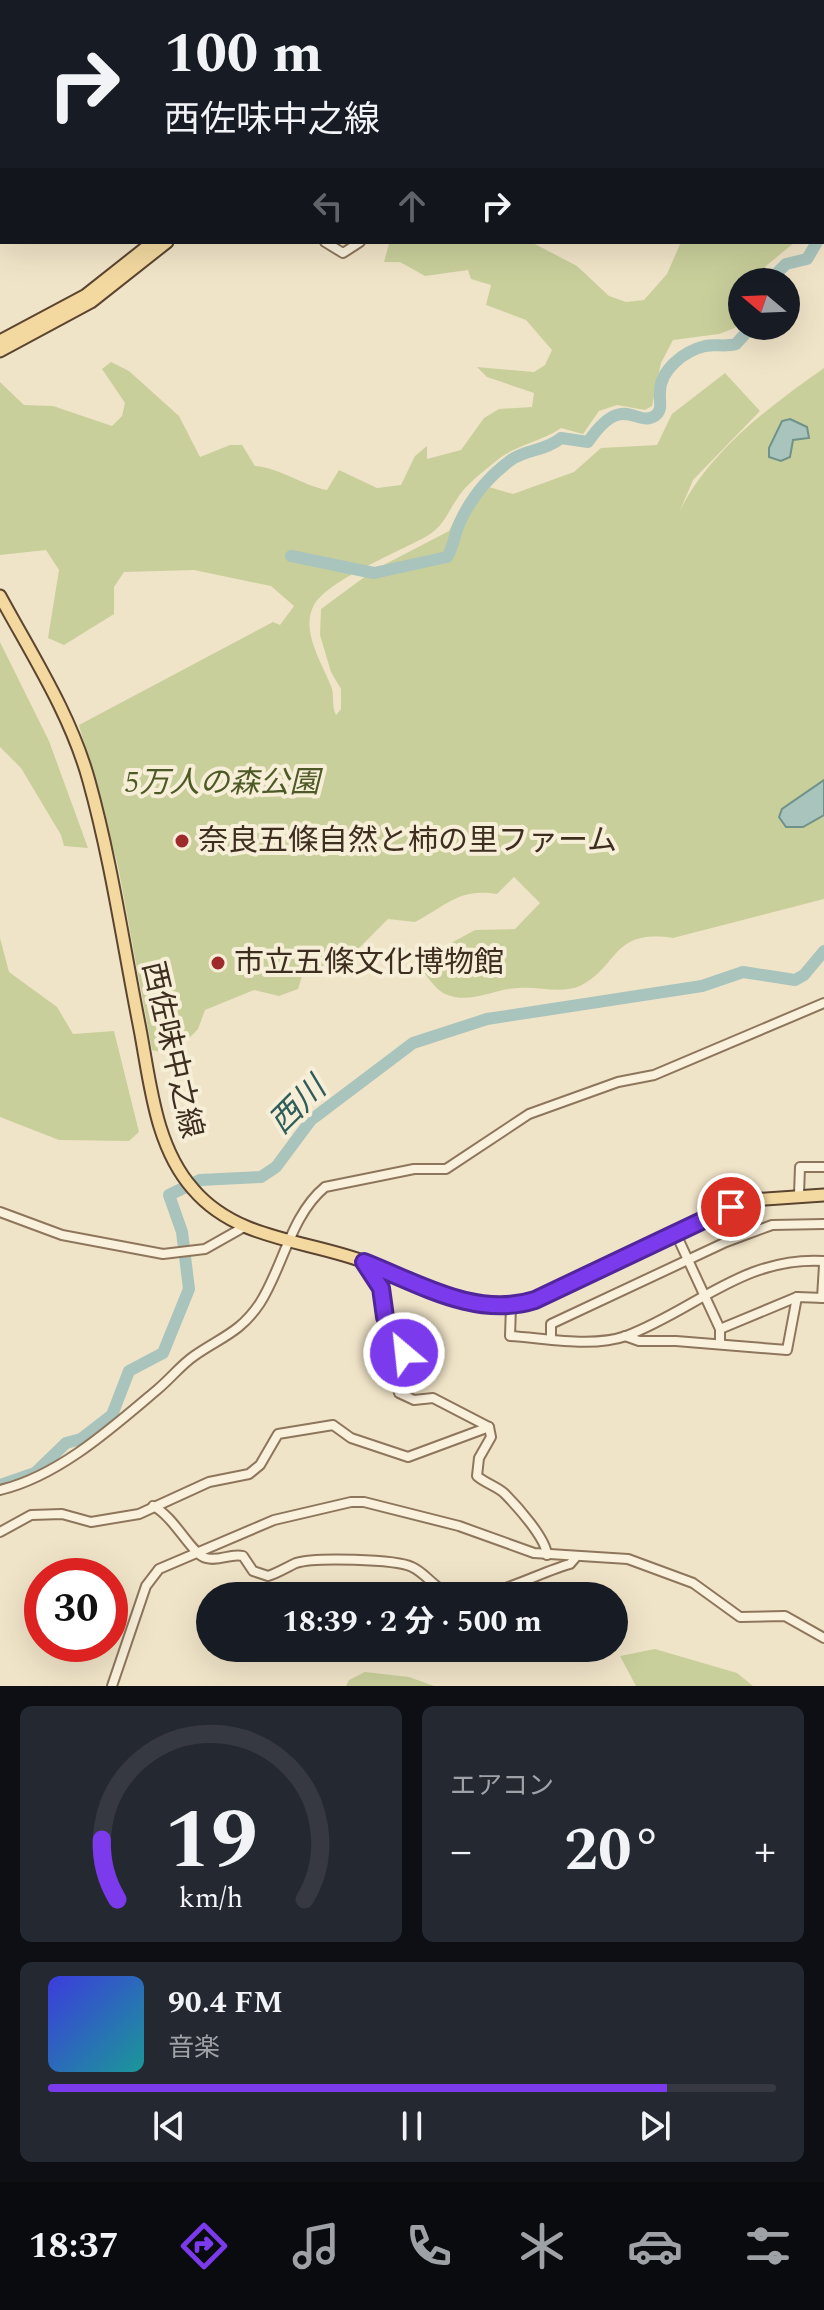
<!DOCTYPE html>
<html lang="ja">
<head>
<meta charset="utf-8">
<style>
  :root { --surface:#171b24; --page:#242831; --text:#f1f3f6; --muted:#9ea1a6; --line:#363941; --accent:#7c3aed }
  body { margin:0; font-family:Spectral,"Noto Sans JP",serif; background:var(--page); color:var(--text); height:100vh; display:flex; flex-direction:column; font-size:30px; white-space:nowrap }
  * { box-sizing:border-box; margin:0 }
  p { font-size:26px; color:var(--muted) }
  .icon { flex:none; width:44px; height:44px; fill:none; stroke:currentColor; stroke-width:2; stroke-linecap:round; stroke-linejoin:round }
  .map { position:relative; height:1686px; overflow:hidden }
  .sheet { display:flex; flex-direction:column; gap:20px; padding:20px; background:#0d0f14; flex:1 }
  .sheet>* { flex:none }
  .guide { position:absolute; left:0px; top:0px; width:824px; height:244px; box-shadow:0 8px 32px #0002; background:#171b24; color:var(--text); overflow:hidden }
  .needle { width:52px; rotate:289deg }
  .tools { position:absolute; left:728px; top:268px; display:grid; gap:16px }
  .tools a { display:grid; place-items:center; width:72px; height:72px; border-radius:50%; background:var(--surface); box-shadow:0 8px 32px #0002; font-size:40px }
  .speed { position:absolute; left:24px; top:1558px; display:flex; gap:16px; font-size:40px; font-weight:700; text-align:center }
  .speed>* { display:grid; place-content:center; width:104px; height:104px; border-radius:50%; background:var(--surface); box-shadow:0 8px 32px #0002; line-height:1 }
  .speed .limit { border:12px solid #d22; background:#fff; color:#111 }
  .pin { position:absolute; display:grid; place-items:center; width:68px; height:68px; color:#fff; margin:-34px; border:4px solid #fff; border-radius:50%; box-shadow:0 2px 8px #0007 }
  .me { position:absolute; width:88px; margin:-44px; rotate:332deg; stroke-linejoin:round; filter:drop-shadow(0 0 6px #0008) }
  .turn { display:flex; align-items:center; gap:28px; height:168px; padding:0 32px; font-size:36px }
  .turn .icon { width:104px; height:104px; stroke-width:2.5 }
  .turn b { display:block; font-size:56px; line-height:68px }
  .lanes { display:flex; align-items:center; height:76px; padding:0 32px; background:#0003; justify-content:center; gap:40px; direction:ltr }
  .lanes .off { opacity:.35 }
  .big { font-size:60px; font-weight:700; line-height:1.1 }
  .sheet .widget { flex:1; display:flex; flex-direction:column; justify-content:center; gap:12px; min-width:0; padding:0 28px; border-radius:12px; background:var(--page) }
  .sheet .dial { align-items:center; gap:0 }
  .dial svg { height:208px; overflow:visible; fill:none; stroke:var(--line); stroke-width:7; stroke-linecap:round; text-anchor:middle }
  .dial text { fill:var(--text); stroke:none }
  .song { display:flex; align-items:center; gap:24px }
  .cover { width:96px; height:96px; border-radius:12px; background:linear-gradient(135deg,hsl(240 70% 55%),hsl(180 70% 35%)) }
  .played { height:8px; border-radius:4px; background:linear-gradient(90deg,var(--accent) 85%,var(--line) 85%) }
  .keys { display:flex; justify-content:space-around; direction:ltr }
  .heat { display:flex; justify-content:space-between; align-items:center; font-size:44px; direction:ltr }
  .sheet .tiles { flex:1; display:grid; gap:20px; grid-template-columns:1fr 1fr }
  .widget:last-child { grid-column:span 2 }
  .trip { position:absolute; left:196px; top:1582px; width:432px; height:80px; border-radius:40px; background:var(--surface); box-shadow:0 8px 32px #0002; font-weight:700; line-height:80px; text-align:center }
  .tabs { display:flex; height:128px; justify-content:space-around; align-items:center; background:#090b0e; color:var(--muted) }
  .tabs .icon { width:56px; height:56px }
  .tabs .selected { color:var(--accent) }
  .tabs b { font-size:36px; color:var(--text) }
  .map>svg:first-child { display:block }
  .green { fill:#c9cf9b }
  .water { fill:#a9c4bc; stroke:#6f938a; stroke-width:2 }
  .lines { fill:none; stroke-linecap:round; stroke-linejoin:round }
  .stream { stroke:#6f938a; stroke-width:2 }
  .river { stroke:#a9c4bc; stroke-width:12 }
  .minor-casing { stroke:#8d765c; stroke-width:12 }
  .major-casing { stroke:#5b4430; stroke-width:15 }
  .minor { stroke:#faf1dc; stroke-width:8 }
  .major { stroke:#f3d9a0; stroke-width:11 }
  .route-casing { stroke:#51269a; stroke-width:20 }
  .route { stroke:#7c3aed; stroke-width:14 }
  .poi-dot { fill:#9e2a2b; stroke:#f7eed8; stroke-width:3 }
  .labels { text-anchor:middle; dominant-baseline:central; stroke-width:8; stroke-linejoin:round; paint-order:stroke }
  .park-label { font-size:30px; font-style:italic; fill:#4d5a26; stroke:#f7eed8 }
  .poi-label { font-size:30px; fill:#3d2e20; stroke:#f7eed8; text-anchor:start }
  .street-label { font-size:30px; fill:#3d2e20; stroke:#f7eed8 }
  .water-label { font-size:32px; font-style:italic; fill:#2f5d5a; stroke:#f7eed8 }
</style>
</head>
<body>
<div class="map">
<svg width="824" height="1686" viewBox="0 0 824 1686">
  <rect width="100%" height="100%" fill="#f0e4c8"/>
  <g class="green">
    <path d="M433,242H531L577,266L609,296L626,302L644,300L667,274L681,242H795L766,266L759,282H742V320L735,328L719,334L673,340L661,363L652,406L645,410L617,405L599,411L583,434L561,428C541,442 515,445 496,461C484,471 465,485 457,499C447,513 444,526 427,536C401,551 328,580 314,605C300,630 322,663 331,686C335,696 331,705 336,715L341,709V689L331,672L320,635L321,609L374,570L449,531L466,499L489,487L513,494L574,472L601,448L657,445L672,414L725,373L760,411L693,480L679,513C708,452 770,406 824,368V899L673,938C611,929 620,966 580,986C562,994 537,986 518,988C492,989 471,1005 445,994C434,989 424,971 416,962L475,930L515,929L540,903L514,877L497,894C458,888 448,905 415,922L388,919L352,955L303,973L298,989L279,996L254,990L205,1010L198,1029L173,1055L152,1050L118,866L79,725L273,622L280,625L294,606L271,586L194,570L124,572L114,587V614L64,645L48,638L59,570L46,550L0,555V382L24,405L53,406L112,426L122,416L125,403L102,369L111,362L129,371L179,416L200,457L230,445H242L255,466C281,468 301,485 327,490L339,470L377,488L401,485L415,456L427,446V459L461,450L484,418L499,409L532,407L534,393L487,377L477,367L534,372L545,365L552,350L526,320L486,305L491,285L471,279L468,270L425,276L400,262H384L389,244Z"/>
    <polygon points="0,642 49,741 88,848 64,846 61,835 21,768 0,747"/>
    <polygon points="0,938 9,972 57,1007 73,1034 114,1031 139,1132 129,1141 59,1140 0,1117"/>
    <polygon points="655,1649 737,1673 753,1686 636,1686 620,1656"/>
    <polygon points="365,1672 409,1677 434,1686 346,1686 349,1680"/>
  </g>
  <g class="water">
    <polygon points="790,419 807,427 809,438 793,440 790,457 781,461 769,457 769,448 782,421"/>
    <polygon points="824,780 824,815 803,827 786,827 779,817 782,809"/>
  </g>
  <g class="lines">
    <polyline class="stream" points="412,2 414,0"/>
    <g class="river">
      <polyline points="824,186 824,190"/>
      <polyline points="822,224 824,222"/>
      <polyline points="768,282 786,264 807,259 817,242"/>
      <path d="M291,556L374,573L447,557C454,547 454,534 460,522C471,498 489,476 511,460C526,449 546,451 561,438L588,442C624,389 637,430 656,415C663,409 659,401 660,392C660,370 684,351 705,346C715,344 726,347 736,344L752,326"/>
      <polyline points="0,1485 35,1473 66,1443 81,1439 112,1415 129,1371 163,1353 189,1289 182,1232 169,1195 200,1180 261,1177 276,1167 311,1120 413,1043 487,1019 702,986 743,972 795,980 804,975 824,951"/>
    </g>
    <g class="minor-casing">
      <g id="minor">
        <polyline points="83,0 86,2"/>
        <polyline points="147,2 148,0"/>
        <polyline points="822,9 824,8"/>
        <polyline points="0,212 2,211"/>
        <polyline points="325,242 343,253 360,242"/>
        <polyline points="799,1194 800,1167 824,1167"/>
        <polyline points="0,1212 62,1235 163,1254 205,1249 244,1227"/>
        <polyline points="676,1234 720,1329 720,1344"/>
        <path d="M364,1262L381,1288L385,1317L404,1353L405,1360L396,1380L399,1393L414,1400L433,1398L489,1427L491,1437L479,1458L477,1476C485,1483 496,1486 504,1493C516,1505 546,1538 547,1555"/>
        <polyline points="822,1298 824,1265"/>
        <path d="M511,1306L510,1336C545,1338 592,1348 626,1336C695,1310 744,1256 824,1261"/>
        <polyline points="720,1329 797,1297 824,1298"/>
        <polyline points="625,1336 639,1341 676,1341 787,1350 797,1297"/>
        <polyline points="551,1338 551,1324 726,1242 772,1225 824,1224"/>
        <path d="M0,1490C59,1476 113,1427 158,1389C171,1378 181,1365 194,1356C221,1337 240,1333 260,1303C283,1267 291,1215 325,1187L414,1169H446L529,1114L618,1082L654,1075L824,1003"/>
        <path d="M153,1506C175,1517 191,1554 206,1558C220,1562 229,1553 243,1556L253,1571L268,1576C278,1573 287,1567 296,1563C313,1557 396,1559 412,1567C426,1573 435,1590 452,1594C489,1603 536,1573 570,1564L576,1557"/>
        <polyline points="0,1532 31,1515 62,1514 91,1522 139,1514 209,1482 249,1474 260,1465 278,1434 333,1425 351,1438 408,1457 489,1427"/>
        <polyline points="112,1686 146,1586 159,1569 274,1520 351,1502 364,1502 459,1526 534,1553 628,1559 693,1583 740,1617 785,1616 824,1638"/>
      </g>
    </g>
    <g class="major-casing">
      <g id="major">
        <polyline points="441,2 443,0"/>
        <polyline points="455,2 458,0"/>
        <polyline points="0,341 86,295 153,242"/>
        <polyline points="0,351 91,302 167,242"/>
        <path d="M0,596C32,655 71,715 89,781C111,860 123,943 139,1024C150,1079 154,1145 193,1189C237,1241 309,1240 368,1263C421,1285 477,1318 535,1300L751,1200L824,1195"/>
      </g>
    </g>
    <use href="#minor" class="minor"/>
    <use href="#major" class="major"/>
  </g>
  <g class="lines">
    <g class="route-casing">
      <path id="route" d="M404,1353L385,1317L381,1288L364,1262C418,1283 476,1319 535,1300L731,1207"/>
    </g>
    <use href="#route" class="route"/>
  </g>
  <g class="poi-dot">
    <circle cx="182" cy="841" r="8"/>
    <circle cx="218" cy="963" r="8"/>
  </g>
  <g class="labels">
    <g class="park-label">
      <text x="222" y="783">5万人の森公園</text>
    </g>
    <g class="poi-label">
      <text x="198" y="841">奈良五條自然と柿の里ファーム</text>
      <text x="234" y="963">市立五條文化博物館</text>
    </g>
    <g class="street-label">
      <text transform="translate(172 1050) rotate(77)">西佐味中之線</text>
    </g>
    <g class="water-label">
      <text transform="translate(298 1106) rotate(-45)">西川</text>
    </g>
  </g>
</svg>
<div class="tools">
<a><svg class="needle" viewBox="-14 -14 28 28"><path d="M0-13l5 13h-10z" fill="#e53935"/><path d="M0 13l5-13h-10z" fill="#9ea1a6"/></svg></a>
</div>
<div class="speed"><div class="limit">30</div></div>
<div class="pin" style="left:731px;top:1207px;background:#d93025"><svg class="icon" aria-label="arrive" viewBox="0 0 24 24"><path d="M6 21V4h12l-3 4 3 4H6"/></svg></div>
<svg class="me" style="left:404px;top:1353px" viewBox="-20 -20 40 40"><circle r="17" fill="#7c3aed" stroke="#fff" stroke-width="3"/><path d="M0-11L8 9 0 5-8 9z" fill="#fff"/></svg>
<div class="trip">18:39 · 2 分 · 500 m</div>
<div class="guide">
<div class="turn"><svg class="icon" aria-label="right" viewBox="0 0 24 24"><path d="M7 20v-9h11M14 6l5 5-5 5"/></svg><div><b>100 m</b>西佐味中之線</div></div>
<div class="lanes"><svg class="icon off" aria-label="left" viewBox="0 0 24 24"><path d="M17 20v-9H6M10 6l-5 5 5 5"/></svg><svg class="icon off" aria-label="ahead" viewBox="0 0 24 24"><path d="M12 20V5M6 11l6-6 6 6"/></svg><svg class="icon" aria-label="right" viewBox="0 0 24 24"><path d="M7 20v-9h11M14 6l5 5-5 5"/></svg></div>
</div>
</div>
<section class="sheet">
<div class="tiles">
<div class="widget dial"><svg viewBox="0 0 100 80">
<path d="M14 69A42 42 0 1 1 86 69"/>
<path d="M14 69A42 42 0 0 1 8 46" stroke="#7c3aed"/>
<text x="50" y="56" font-size="32" font-weight="700">19</text>
<text x="50" y="72" font-size="11">km/h</text>
</svg></div>
<div class="widget"><p>エアコン</p>
<div class="heat"><a>−</a><b class="big">20°</b><a>+</a></div>
</div>
<div class="widget">
<div class="song"><i class="cover"></i><div><b>90.4 FM</b><p>音楽</p></div></div>
<div class="played"></div>
<div class="keys"><svg class="icon" aria-label="previous" viewBox="0 0 24 24"><path d="M18 5L8 12l10 7zM5 5v14"/></svg><svg class="icon" aria-label="pause" viewBox="0 0 24 24"><path d="M8 5v14M16 5v14"/></svg><svg class="icon" aria-label="next" viewBox="0 0 24 24"><path d="M6 5l10 7-10 7zM19 5v14"/></svg></div>
</div>
</div>
</section>
<nav class="tabs">
<b>18:37</b>
<svg class="icon selected" aria-label="directions" viewBox="0 0 24 24"><path d="M12 3l9 9-9 9-9-9zM9 14v-3h6M13 9l2 2-2 2"/></svg>
<svg class="icon" aria-label="music" viewBox="0 0 24 24"><path d="M9 18V5l10-2v13"/><circle cx="6" cy="18" r="3"/><circle cx="16" cy="16" r="3"/></svg>
<svg class="icon" aria-label="phone" viewBox="0 0 24 24"><path d="M5 4h4l2 5-3 2q2 4 5 5l2-3 5 2v4C11 20 4 13 5 4z"/></svg>
<svg class="icon" aria-label="climate" viewBox="0 0 24 24"><path d="M12 3v18M4 7l16 10M4 17L20 7"/></svg>
<svg class="icon" aria-label="car" viewBox="0 0 24 24"><path d="M5 17H2v-5l4-1 3-4h7l3 4 3 1v5h-3M9 17h6M6 11h13"/><circle cx="7" cy="17" r="2"/><circle cx="17" cy="17" r="2"/></svg>
<svg class="icon" aria-label="filters" viewBox="0 0 24 24"><path d="M4 7h16M4 17h16"/><circle cx="9" cy="7" r="2"/><circle cx="15" cy="17" r="2"/></svg>
</nav>
</body>
</html>
